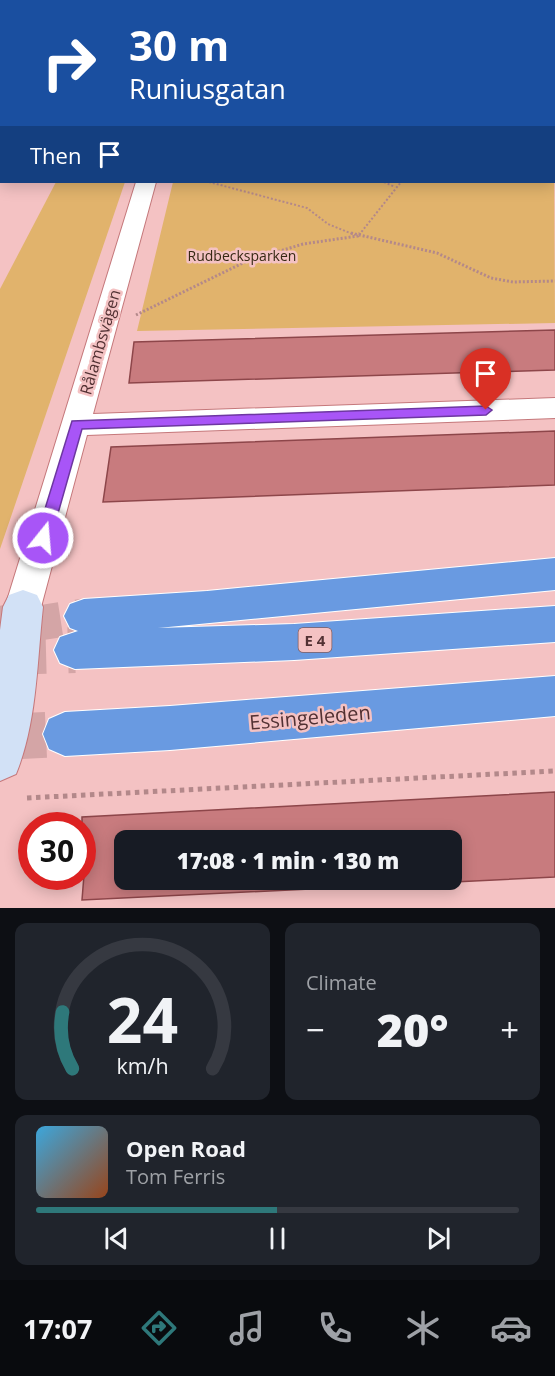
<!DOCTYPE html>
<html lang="en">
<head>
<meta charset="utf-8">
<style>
  :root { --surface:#171b24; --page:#20242c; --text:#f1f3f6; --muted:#9ea1a6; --line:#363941; --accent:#2e787a }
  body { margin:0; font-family:"Open Sans",sans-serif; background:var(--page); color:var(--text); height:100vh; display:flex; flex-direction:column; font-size:22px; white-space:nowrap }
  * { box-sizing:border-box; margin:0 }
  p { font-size:20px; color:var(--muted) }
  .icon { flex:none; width:33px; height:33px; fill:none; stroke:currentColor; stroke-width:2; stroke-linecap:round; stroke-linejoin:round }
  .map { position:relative; height:908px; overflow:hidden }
  .side { display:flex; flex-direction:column; gap:15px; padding:15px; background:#0d0f14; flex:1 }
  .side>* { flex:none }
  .banner { position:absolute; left:0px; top:0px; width:555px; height:183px; box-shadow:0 3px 15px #0003; background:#1a4fa0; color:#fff; overflow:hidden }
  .speed { position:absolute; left:18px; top:812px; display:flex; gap:12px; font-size:30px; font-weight:700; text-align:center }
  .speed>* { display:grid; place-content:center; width:78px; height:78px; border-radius:50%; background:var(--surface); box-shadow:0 3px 15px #0003; line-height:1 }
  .speed .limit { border:9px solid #d22; background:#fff; color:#111 }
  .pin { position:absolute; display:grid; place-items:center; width:51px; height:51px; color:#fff; margin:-62px -26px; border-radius:50% 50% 50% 0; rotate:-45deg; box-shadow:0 0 6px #0007 }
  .pin .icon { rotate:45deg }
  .me { position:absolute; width:66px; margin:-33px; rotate:17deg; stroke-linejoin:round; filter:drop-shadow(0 0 4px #0008) }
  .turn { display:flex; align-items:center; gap:21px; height:126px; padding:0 30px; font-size:27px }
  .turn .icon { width:78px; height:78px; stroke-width:2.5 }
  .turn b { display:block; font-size:42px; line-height:51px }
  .then { display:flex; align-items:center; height:57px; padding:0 30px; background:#0003; gap:12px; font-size:22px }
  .big { font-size:45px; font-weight:800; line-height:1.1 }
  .side .card { flex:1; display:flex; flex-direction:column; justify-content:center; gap:9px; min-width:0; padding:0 21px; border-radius:12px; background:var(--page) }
  .side .dial { align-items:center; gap:0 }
  .dial svg { height:156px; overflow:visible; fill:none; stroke:var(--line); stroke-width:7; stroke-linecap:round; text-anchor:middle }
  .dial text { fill:var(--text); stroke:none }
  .song { display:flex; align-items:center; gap:18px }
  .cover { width:72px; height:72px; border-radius:9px; background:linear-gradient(135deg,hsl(200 70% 55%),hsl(20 70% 35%)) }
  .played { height:6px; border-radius:3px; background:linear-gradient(90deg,var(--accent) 50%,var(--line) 50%) }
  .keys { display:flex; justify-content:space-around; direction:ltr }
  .heat { display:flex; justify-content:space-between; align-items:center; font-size:33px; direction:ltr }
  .side .tiles { flex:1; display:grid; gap:15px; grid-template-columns:1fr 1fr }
  .card:last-child { grid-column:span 2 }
  .trip { position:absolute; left:114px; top:830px; width:348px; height:60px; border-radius:12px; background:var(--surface); box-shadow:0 3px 15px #0003; font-weight:800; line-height:60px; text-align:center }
  .menu { display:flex; height:96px; justify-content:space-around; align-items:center; background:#090b0e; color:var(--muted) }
  .menu .icon { width:42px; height:42px }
  .menu .current { color:var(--accent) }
  .menu b { font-size:27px; color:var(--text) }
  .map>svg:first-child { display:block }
  .green { fill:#e1b36c }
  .building { fill:#c87b7e; stroke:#8d464a; stroke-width:1.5; fill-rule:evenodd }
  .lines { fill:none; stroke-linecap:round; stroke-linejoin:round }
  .highway-tunnel-far1 { stroke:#d4a5a6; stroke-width:35; stroke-dasharray:35 17; stroke-linecap:butt }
  .highway-tunnel { stroke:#d4a5a6; stroke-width:46; stroke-dasharray:46 22; stroke-linecap:butt }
  .street-casing { stroke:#c5787b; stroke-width:2 }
  .secondary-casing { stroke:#c5787b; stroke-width:2 }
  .highway-casing { stroke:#fff; stroke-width:2 }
  .path-far2 { stroke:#b3888a; stroke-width:2; stroke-dasharray:2 2; stroke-linecap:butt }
  .path-far1 { stroke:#b3888a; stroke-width:3; stroke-dasharray:2 2; stroke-linecap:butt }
  .path { stroke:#b3888a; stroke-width:5; stroke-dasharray:4.5 4.5; stroke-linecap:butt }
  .street { fill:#fff; fill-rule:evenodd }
  .secondary { fill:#d2e1f6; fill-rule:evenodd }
  .highway { fill:#699ae1; fill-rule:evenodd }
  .route { fill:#a855f7; stroke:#6d37a1; stroke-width:1.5 }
  .labels { text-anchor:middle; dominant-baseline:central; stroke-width:5; stroke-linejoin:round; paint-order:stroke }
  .far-park-label { font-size:14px; fill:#362813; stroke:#f4c2c3 }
  .shield { fill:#f4c2c3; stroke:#835c5e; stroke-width:1.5 }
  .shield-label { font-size:15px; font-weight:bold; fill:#523133 }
  .street-label { font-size:16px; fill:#523133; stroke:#f4c2c3 }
  .near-street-label { font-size:20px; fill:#523133; stroke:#f4c2c3 }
</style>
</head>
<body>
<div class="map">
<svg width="555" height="908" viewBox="0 0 555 908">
  <rect width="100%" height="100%" fill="#f4c2c3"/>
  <g class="green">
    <polygon points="554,155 555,323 137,331 173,182 554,182"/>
    <polygon points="56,182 125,182 0,549 0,289"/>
  </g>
  <g class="building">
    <polygon points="555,330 555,370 129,383 134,342"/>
    <polygon points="555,431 555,485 103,502 111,447"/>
    <path d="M555,792V877L82,900L86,850H82V817ZM124,840H452V879H124Z"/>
  </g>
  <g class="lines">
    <polyline class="highway-tunnel-far1" points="26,625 84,616"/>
    <g class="highway-tunnel">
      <polyline points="0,629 36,623"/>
      <polyline points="0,652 75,650"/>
      <polyline points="0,737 65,734"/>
    </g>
    <g class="street-casing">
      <g id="street">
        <polygon points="60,0 74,0 59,2"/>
        <rect x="201" y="0" width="14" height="2"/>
        <polygon points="456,0 470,0 470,2 457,2"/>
        <polygon points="2,83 2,95 0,95 0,84"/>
        <polygon points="136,182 156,182 93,414 555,398 555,418 87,435 41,607 36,618 23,623 10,618 5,607"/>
      </g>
    </g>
    <g class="secondary-casing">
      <path id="secondary" d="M23,590L37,595L43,607C37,662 37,723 16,774L0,781V630L3,607L9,595Z"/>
    </g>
    <g class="highway-casing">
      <g id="highway">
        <polygon points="555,558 555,590 158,628 294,624 555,606 555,642 294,660 75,669 60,663 54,650 60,637 78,631 70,628 64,616 70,604 84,599 207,591"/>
        <polygon points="555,676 555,716 170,750 65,756 49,749 43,734 49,719 65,712 170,706"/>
      </g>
    </g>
    <g class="path-far2">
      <polyline points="209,182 307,208 328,224 355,235"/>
      <polyline points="384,182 395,187"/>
      <polyline points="359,235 401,182"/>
    </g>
    <g class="path-far1">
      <polyline points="351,233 437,253 491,278 513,282 555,281"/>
      <polyline points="136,315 247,261 303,244 358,236 360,233"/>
    </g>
    <polyline class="path" points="27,798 555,771"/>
    <use href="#street" class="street"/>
    <use href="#secondary" class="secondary"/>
    <use href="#highway" class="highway"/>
  </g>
  <polygon class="route" points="486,406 492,410 486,415 82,429 51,538 48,543 38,543 36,538 72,421"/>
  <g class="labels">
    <g class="far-park-label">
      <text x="242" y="255">Rudbecksparken</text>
    </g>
    <rect class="shield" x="298.5" y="628" width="33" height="24" rx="4.5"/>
    <g class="shield-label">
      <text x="315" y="640">E 4</text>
    </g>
    <g class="street-label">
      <text transform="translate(100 342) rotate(-74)">Rålambsvägen</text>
    </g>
    <g class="near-street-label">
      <text transform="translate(310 717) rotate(-5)">Essingeleden</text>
    </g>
  </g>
</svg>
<div class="speed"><div class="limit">30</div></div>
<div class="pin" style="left:486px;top:410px;background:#d93025"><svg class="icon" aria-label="arrive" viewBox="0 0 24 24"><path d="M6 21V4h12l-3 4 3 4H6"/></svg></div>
<svg class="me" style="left:43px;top:538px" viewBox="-20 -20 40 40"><circle r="17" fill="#a855f7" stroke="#fff" stroke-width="3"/><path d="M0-11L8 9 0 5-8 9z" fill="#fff"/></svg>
<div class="trip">17:08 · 1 min · 130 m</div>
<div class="banner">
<div class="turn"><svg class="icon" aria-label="right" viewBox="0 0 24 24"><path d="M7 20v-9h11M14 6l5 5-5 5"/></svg><div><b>30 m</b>Runiusgatan</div></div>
<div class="then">Then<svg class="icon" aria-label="arrive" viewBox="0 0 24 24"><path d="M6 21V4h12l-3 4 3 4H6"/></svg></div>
</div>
</div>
<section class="side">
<div class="tiles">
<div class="card dial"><svg viewBox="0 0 100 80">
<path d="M14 69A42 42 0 1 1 86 69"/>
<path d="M14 69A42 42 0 0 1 9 40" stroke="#2e787a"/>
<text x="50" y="56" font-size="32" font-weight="700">24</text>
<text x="50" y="72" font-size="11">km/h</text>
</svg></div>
<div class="card"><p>Climate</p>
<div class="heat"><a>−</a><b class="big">20°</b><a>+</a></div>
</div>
<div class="card">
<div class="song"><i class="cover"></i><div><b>Open Road</b><p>Tom Ferris</p></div></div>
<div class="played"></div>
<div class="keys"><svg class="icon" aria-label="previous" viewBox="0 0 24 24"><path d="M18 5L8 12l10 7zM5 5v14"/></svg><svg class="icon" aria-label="pause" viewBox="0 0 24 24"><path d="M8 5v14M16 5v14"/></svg><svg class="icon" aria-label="next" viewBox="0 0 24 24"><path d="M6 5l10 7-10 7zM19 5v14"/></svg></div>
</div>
</div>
</section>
<nav class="menu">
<b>17:07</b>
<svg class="icon current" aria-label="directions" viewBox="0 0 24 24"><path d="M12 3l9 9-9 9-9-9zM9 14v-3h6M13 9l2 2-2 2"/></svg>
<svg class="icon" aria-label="music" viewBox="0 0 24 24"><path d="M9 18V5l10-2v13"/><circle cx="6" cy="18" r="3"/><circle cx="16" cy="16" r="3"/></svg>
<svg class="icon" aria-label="phone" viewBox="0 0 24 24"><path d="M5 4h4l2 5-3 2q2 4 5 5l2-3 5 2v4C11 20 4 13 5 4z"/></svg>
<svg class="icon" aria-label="climate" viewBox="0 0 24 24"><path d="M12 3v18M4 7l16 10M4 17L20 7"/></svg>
<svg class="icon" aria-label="car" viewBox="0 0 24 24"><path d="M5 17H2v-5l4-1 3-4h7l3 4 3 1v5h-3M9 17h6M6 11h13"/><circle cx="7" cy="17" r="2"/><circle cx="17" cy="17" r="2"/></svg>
</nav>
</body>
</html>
